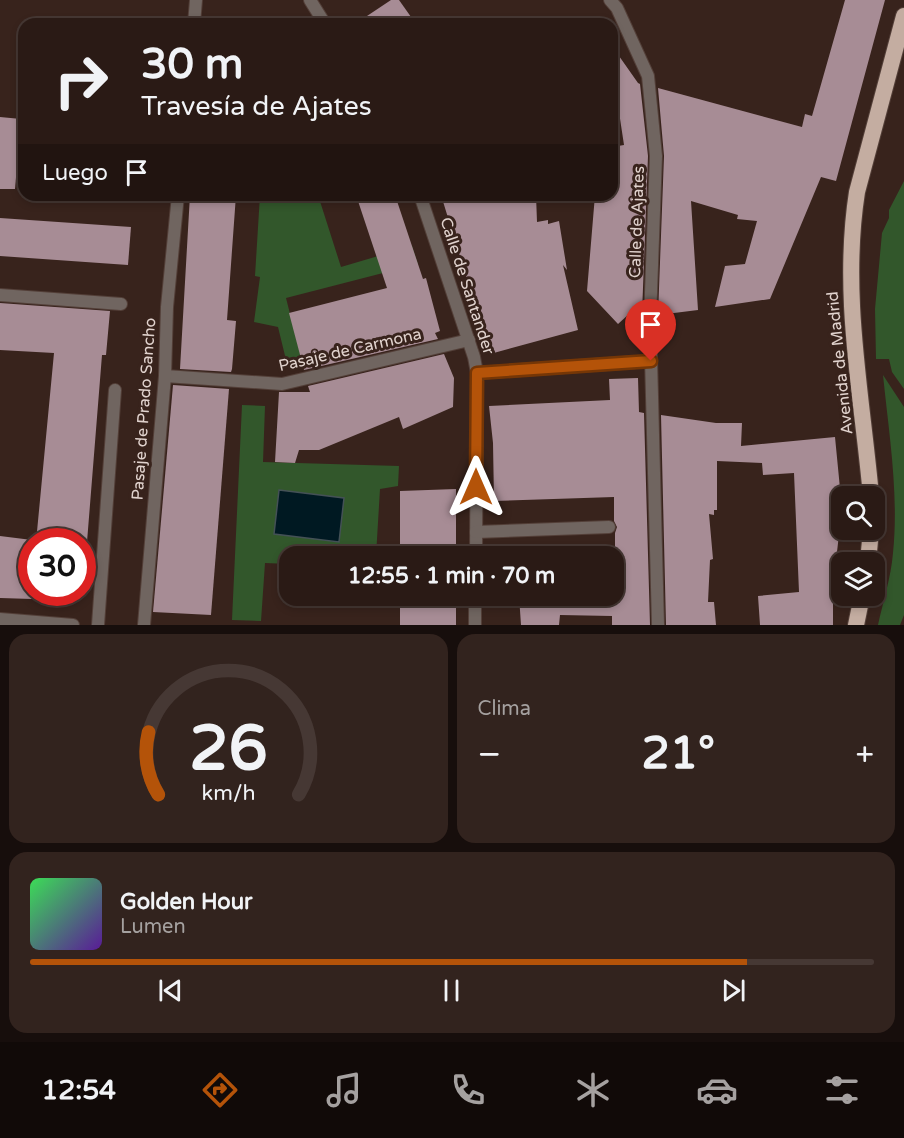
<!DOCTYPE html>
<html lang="es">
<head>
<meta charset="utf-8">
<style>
  :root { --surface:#2a1a15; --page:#32231e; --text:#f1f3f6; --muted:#a5a1a0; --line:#463834; --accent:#b45309 }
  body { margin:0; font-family:"Varela Round",sans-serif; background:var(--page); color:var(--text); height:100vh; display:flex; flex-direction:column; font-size:22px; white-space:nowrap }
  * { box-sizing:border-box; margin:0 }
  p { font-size:20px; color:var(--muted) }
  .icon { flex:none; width:33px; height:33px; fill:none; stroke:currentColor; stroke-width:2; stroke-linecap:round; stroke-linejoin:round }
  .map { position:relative; height:625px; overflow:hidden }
  .side { display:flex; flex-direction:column; gap:9px; padding:9px; background:#170e0c; flex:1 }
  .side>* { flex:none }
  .top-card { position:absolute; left:18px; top:18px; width:600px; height:183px; border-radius:18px; box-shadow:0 3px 9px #0003,0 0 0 2px var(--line); background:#2a1a15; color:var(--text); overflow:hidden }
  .buttons { position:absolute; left:831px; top:486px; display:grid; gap:12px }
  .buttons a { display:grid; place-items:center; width:54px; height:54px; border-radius:12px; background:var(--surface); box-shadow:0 3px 9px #0003,0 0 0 2px var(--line); font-size:30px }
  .speed { position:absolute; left:18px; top:528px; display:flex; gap:12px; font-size:30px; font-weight:700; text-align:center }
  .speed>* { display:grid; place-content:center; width:78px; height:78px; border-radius:50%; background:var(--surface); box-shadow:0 3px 9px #0003,0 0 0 2px var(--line); line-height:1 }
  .speed .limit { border:9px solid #d22; background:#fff; color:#111 }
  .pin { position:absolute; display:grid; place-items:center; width:51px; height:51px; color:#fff; margin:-62px -26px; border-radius:50% 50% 50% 0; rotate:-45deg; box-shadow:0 0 6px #0007 }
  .pin .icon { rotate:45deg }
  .me { position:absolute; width:66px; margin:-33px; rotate:0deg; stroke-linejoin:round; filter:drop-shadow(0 0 4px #0008) }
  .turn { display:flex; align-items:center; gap:21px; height:126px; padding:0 24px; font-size:27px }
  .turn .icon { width:78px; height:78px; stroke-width:2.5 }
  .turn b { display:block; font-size:42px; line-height:51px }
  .then { display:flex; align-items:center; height:57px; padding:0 24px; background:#0003; gap:12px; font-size:22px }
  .big { font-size:45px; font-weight:800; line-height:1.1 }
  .side .tile { flex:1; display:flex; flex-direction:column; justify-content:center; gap:9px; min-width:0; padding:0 21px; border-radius:18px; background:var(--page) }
  .side .dial { align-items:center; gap:0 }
  .dial svg { height:156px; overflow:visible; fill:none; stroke:var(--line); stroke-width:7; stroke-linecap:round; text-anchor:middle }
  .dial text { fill:var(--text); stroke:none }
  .song { display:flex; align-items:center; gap:18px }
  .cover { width:72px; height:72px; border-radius:9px; background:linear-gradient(135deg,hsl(130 70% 55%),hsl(270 70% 35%)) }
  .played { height:6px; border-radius:3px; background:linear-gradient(90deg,var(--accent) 85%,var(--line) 85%) }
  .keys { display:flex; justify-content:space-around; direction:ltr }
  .heat { display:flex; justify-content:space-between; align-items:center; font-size:33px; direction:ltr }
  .side .tiles { flex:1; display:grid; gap:9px; grid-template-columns:1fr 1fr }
  .tile:last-child { grid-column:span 2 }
  .trip { position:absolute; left:279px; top:546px; width:345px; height:60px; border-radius:18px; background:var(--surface); box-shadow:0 3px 9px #0003,0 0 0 2px var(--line); font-weight:800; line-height:60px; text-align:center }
  .dock { display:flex; height:96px; justify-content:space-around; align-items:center; background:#110a08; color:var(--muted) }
  .dock .icon { width:42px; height:42px }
  .dock .active { color:var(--accent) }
  .dock b { font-size:27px; color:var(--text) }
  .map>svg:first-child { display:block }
  .green { fill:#32572b }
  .water { fill:#001922; stroke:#445156; stroke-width:1.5 }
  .building { fill:#a78c95 }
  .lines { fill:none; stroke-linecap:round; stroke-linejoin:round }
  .pedestrian-casing { stroke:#533f38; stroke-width:14 }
  .minor-casing { stroke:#533f38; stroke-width:14 }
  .tertiary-casing { stroke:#533f38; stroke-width:14 }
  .trunk-casing { stroke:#533f38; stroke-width:18 }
  .pedestrian { stroke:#706560; stroke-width:12 }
  .minor { stroke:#706560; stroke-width:12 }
  .tertiary { stroke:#706560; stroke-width:12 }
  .trunk { stroke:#c4ada1; stroke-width:16 }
  .route-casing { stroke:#753606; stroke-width:15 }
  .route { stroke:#b45309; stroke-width:10 }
  .labels { text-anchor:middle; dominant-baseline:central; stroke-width:6; stroke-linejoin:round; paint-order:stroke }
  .street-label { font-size:16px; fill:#e1d3ce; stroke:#38231c }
</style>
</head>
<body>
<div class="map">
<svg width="904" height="625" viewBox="0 0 904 625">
  <rect width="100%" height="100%" fill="#38231c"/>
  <g class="green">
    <polygon points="904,181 904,389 892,372 889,359 876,359 875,309 882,233 889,218 889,210"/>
    <polygon points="260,195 318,195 341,267 412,246 418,264 286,298 304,369 288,368 278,327 254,322 260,277 255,276"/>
    <path d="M883,375L904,407V615L900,625H878C883,602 891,577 893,553C899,494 889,434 883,375Z"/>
    <polygon points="242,405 265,406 263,462 399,466 398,486 380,489 376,556 290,556 289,564 265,563 261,621 232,620"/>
  </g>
  <polygon class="water" points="279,490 344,498 339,542 274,534"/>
  <g class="building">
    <polygon points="391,0 399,0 416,24 355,24"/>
    <polygon points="845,0 885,0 836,181 821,177 770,299 715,307 725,266 745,264 757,221 737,219 738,215 691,201 698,310 658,315 664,156 658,88 802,127 805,114 812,116"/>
    <polygon points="612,46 638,83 640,84 648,156 642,314 629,314 618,324 587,291 595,195 612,195 612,147 624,145 619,112 612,94"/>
    <polygon points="0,117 21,119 15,189 0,189"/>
    <polygon points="190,195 236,195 227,320 236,321 232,369 231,372 180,369"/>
    <polygon points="356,195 395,195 423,279 426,278 440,331 435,333 438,339 304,370 289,313 387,288"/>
    <polygon points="441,195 536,195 537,222 548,220 548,224 559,221 567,270 563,265 578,330 490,354"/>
    <polygon points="0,218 131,227 128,265 0,256"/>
    <polygon points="0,303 110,311 106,355 102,355 87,542 36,542 54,353 0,350"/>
    <polygon points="444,354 454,378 453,407 403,429 399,417 319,450 299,450 295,463 275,462 279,392 310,392 308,386"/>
    <polygon points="638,378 639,412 644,413 650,625 612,625 612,616 560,615 559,625 521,625 519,596 614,596 614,551 615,551 615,533 617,527 614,521 614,497 494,501 493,443 489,406 610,400 609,379"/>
    <polygon points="173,385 229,389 211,615 153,612"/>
    <polygon points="661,415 716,423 742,423 741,446 835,437 842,509 833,586 833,625 760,625 758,596 799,592 794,473 763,475 762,463 717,461 717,510 714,510 714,515 709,514 713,559 710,560 708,602 714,602 716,625 666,625"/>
    <polygon points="456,489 456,556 400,556 400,491"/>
    <polygon points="0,536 32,540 32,599 0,598"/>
    <rect x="400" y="596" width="56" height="29"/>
  </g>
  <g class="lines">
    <g class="pedestrian-casing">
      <g id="pedestrian">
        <polyline points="194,24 196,0"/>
        <polyline points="165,376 282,384 469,340"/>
        <polyline points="144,625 165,376 167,307 178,195"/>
      </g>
    </g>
    <g class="minor-casing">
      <g id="minor">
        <polyline points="310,0 325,24"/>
        <polyline points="420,195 474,357 477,373 476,556"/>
        <polyline points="0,295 121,304"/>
        <polyline points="477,373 651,361"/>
        <polyline points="476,532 609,527"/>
        <polyline points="0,619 73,625"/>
        <polyline points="98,625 115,390"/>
        <polyline points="475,625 475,596"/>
      </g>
    </g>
    <g class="tertiary-casing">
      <polyline id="tertiary" points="610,0 617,8 648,76 656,156 650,320 658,625"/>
    </g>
    <g class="trunk-casing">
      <g id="trunk">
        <path d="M871,496C862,395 841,294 857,192L904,16"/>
        <polyline points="868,562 871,530"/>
        <polyline points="856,625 862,596"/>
      </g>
    </g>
    <use href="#pedestrian" class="pedestrian"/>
    <use href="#minor" class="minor"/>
    <use href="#tertiary" class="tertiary"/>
    <use href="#trunk" class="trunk"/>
  </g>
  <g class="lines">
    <g class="route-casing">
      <polyline id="route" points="476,487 477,373 651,361"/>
    </g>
    <use href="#route" class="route"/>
  </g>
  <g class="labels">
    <g class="street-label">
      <text transform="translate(637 222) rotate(-88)">Calle de Ajates</text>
      <text transform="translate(467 286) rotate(72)">Calle de Santander</text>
      <text transform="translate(350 350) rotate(-13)">Pasaje de Carmona</text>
      <text transform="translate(840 363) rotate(-96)">Avenida de Madrid</text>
      <text transform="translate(144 409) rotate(-86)">Pasaje de Prado Sancho</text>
    </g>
  </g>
</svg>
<div class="buttons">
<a><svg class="icon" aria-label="search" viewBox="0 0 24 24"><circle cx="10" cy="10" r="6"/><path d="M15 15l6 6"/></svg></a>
<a><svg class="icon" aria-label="layers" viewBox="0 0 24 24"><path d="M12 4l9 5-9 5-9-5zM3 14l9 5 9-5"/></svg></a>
</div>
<div class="speed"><div class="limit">30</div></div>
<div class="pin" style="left:651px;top:361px;background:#d93025"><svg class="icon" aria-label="arrive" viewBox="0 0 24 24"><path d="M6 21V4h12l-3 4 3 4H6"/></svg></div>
<svg class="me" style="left:476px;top:487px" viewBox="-20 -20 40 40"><path d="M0-17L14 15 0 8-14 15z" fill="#b45309" stroke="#fff" stroke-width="4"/></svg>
<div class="trip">12:55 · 1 min · 70 m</div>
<div class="top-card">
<div class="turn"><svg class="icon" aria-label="right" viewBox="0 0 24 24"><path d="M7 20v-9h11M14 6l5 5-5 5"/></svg><div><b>30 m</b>Travesía de Ajates</div></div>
<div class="then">Luego<svg class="icon" aria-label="arrive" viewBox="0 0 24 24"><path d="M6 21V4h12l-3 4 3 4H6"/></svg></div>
</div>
</div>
<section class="side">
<div class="tiles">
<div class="tile dial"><svg viewBox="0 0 100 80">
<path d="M14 69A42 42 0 1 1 86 69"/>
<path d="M14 69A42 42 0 0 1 9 37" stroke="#b45309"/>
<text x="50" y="56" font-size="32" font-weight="700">26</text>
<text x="50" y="72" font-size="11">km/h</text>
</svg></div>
<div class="tile"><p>Clima</p>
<div class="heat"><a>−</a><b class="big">21°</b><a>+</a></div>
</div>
<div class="tile">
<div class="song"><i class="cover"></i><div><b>Golden Hour</b><p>Lumen</p></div></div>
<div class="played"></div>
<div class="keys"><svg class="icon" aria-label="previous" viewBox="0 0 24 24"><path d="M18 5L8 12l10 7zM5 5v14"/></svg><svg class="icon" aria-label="pause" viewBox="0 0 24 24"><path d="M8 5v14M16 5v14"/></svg><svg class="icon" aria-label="next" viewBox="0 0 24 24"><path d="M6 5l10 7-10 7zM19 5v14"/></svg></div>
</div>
</div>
</section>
<nav class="dock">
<b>12:54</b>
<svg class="icon active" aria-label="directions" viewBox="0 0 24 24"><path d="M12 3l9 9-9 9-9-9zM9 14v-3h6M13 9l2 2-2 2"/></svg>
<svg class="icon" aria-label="music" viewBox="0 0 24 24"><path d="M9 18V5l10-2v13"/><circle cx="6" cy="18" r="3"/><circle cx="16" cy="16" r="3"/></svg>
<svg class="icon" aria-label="phone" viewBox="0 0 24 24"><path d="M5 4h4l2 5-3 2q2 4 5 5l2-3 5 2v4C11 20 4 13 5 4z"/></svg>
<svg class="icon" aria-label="climate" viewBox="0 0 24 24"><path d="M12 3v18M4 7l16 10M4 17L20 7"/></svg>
<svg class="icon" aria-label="car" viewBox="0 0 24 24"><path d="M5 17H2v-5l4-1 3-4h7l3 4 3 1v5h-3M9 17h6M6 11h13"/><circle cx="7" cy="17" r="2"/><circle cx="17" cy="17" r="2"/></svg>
<svg class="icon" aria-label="filters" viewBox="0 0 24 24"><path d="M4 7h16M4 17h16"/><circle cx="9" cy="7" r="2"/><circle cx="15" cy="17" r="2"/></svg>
</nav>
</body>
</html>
